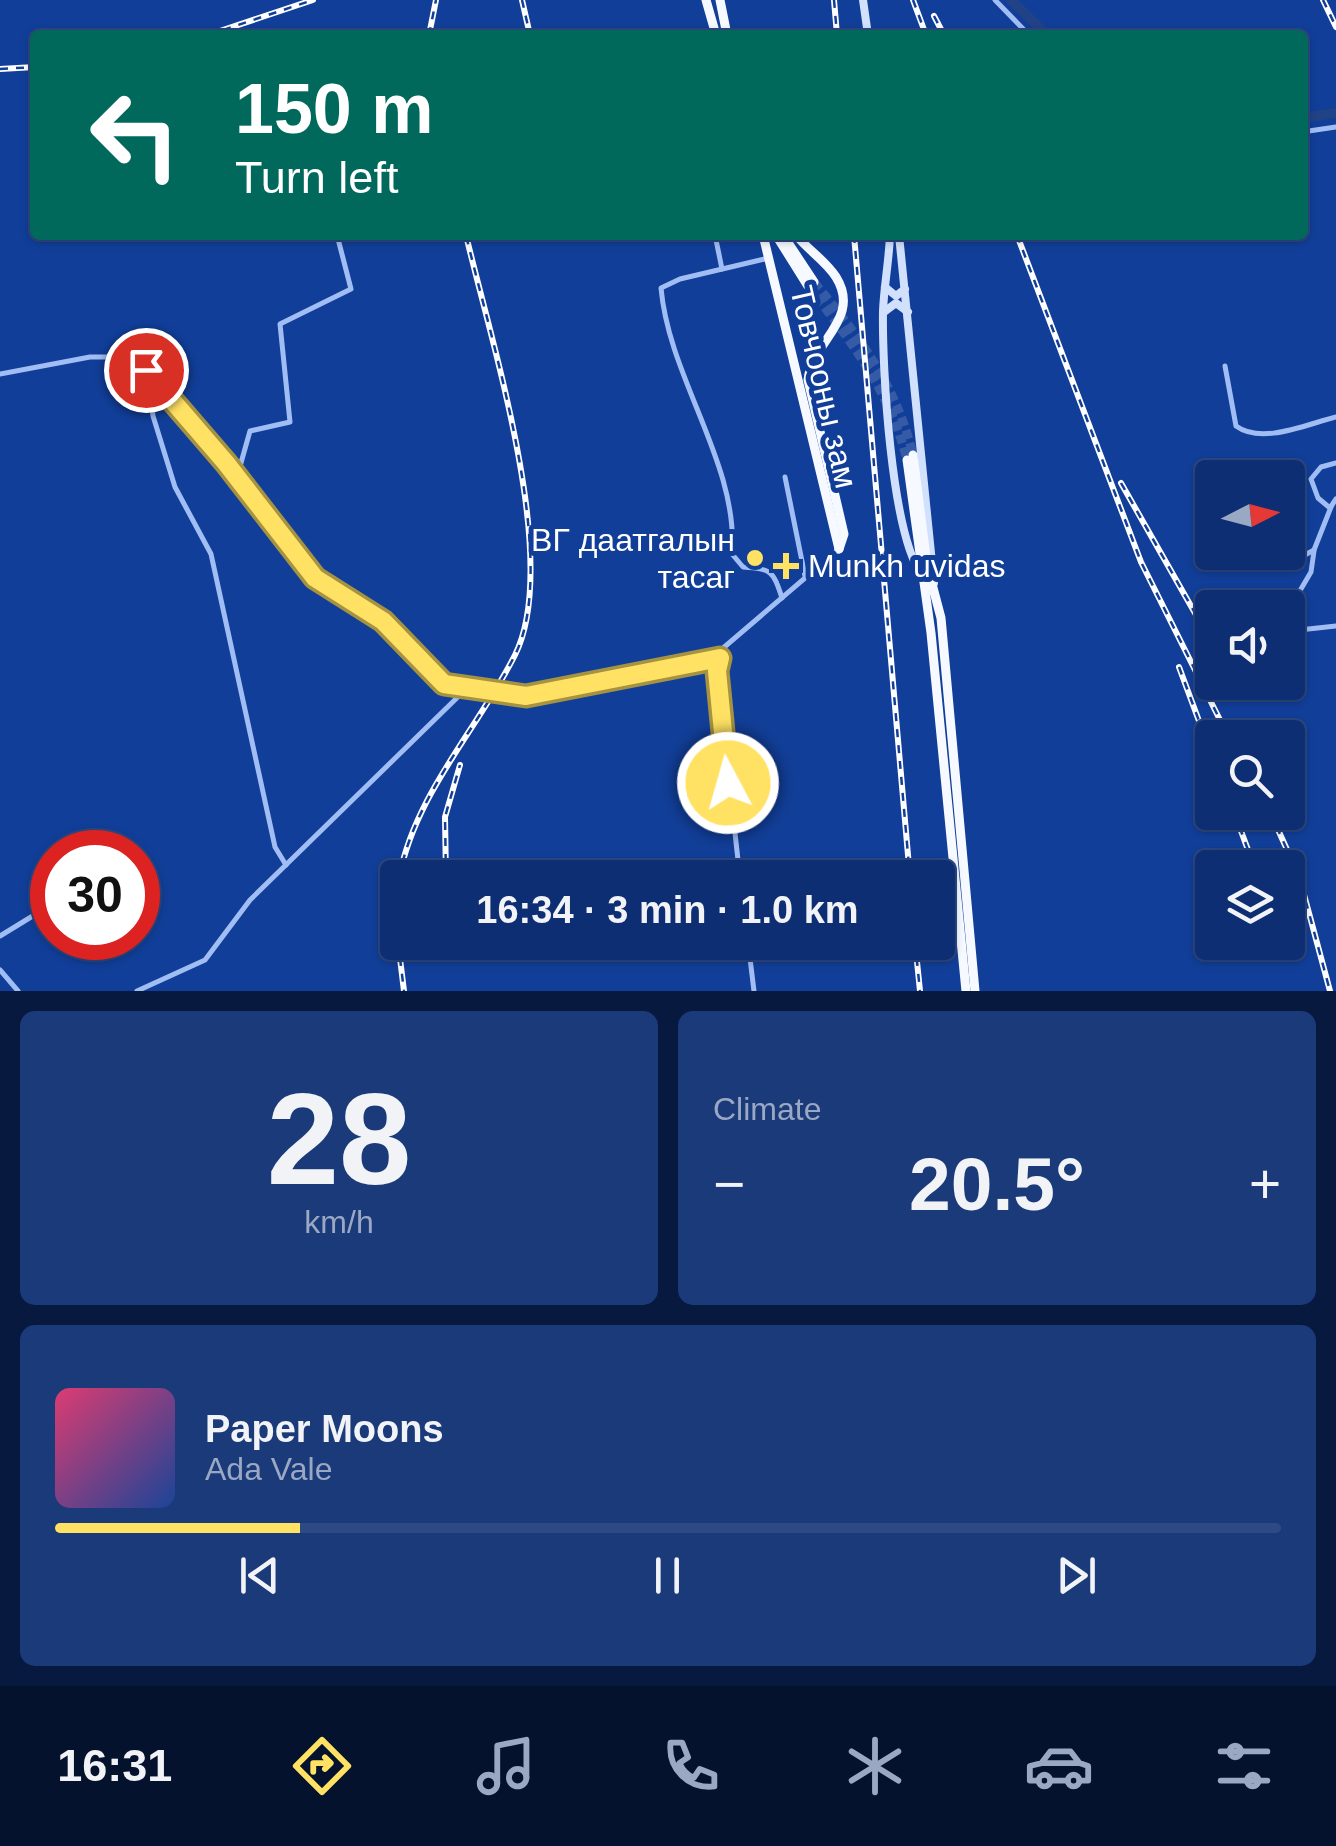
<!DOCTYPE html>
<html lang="en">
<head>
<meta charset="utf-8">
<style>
  :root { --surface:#0d2e72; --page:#1b3a7a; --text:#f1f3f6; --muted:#9aa8c4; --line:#2d4a84; --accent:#ffe264 }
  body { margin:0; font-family:Arial,sans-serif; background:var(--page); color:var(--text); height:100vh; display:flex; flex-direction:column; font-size:38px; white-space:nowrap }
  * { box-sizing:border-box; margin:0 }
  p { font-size:32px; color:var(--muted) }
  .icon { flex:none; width:55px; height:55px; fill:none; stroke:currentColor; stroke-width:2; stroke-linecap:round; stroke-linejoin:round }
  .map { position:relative; height:991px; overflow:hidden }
  .details { display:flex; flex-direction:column; gap:20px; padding:20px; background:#07193f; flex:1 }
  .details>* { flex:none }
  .banner { position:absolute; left:30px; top:30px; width:1278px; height:210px; border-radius:10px; box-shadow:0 2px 8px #0004,0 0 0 2px var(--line); background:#00695c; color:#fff; overflow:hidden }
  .needle { width:65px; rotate:84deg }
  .controls { position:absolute; left:1195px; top:460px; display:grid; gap:20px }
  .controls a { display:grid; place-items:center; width:110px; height:110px; border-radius:10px; background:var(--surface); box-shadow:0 2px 8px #0004,0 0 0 2px var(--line); font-size:50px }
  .speed { position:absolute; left:30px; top:830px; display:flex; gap:20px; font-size:50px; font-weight:700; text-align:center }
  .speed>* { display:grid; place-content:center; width:130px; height:130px; border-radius:50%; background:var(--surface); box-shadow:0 2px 8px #0004,0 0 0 2px var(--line); line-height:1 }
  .speed .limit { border:15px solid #d22; background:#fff; color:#111 }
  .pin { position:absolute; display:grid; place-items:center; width:85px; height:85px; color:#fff; margin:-42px; border:5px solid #fff; border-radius:50%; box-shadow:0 2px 10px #0007 }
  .me { position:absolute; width:110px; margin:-55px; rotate:354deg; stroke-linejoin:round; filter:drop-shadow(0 0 8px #0008) }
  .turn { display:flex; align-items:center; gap:35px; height:210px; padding:0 40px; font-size:45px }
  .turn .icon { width:130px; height:130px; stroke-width:2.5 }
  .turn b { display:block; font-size:70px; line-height:85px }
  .big { font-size:75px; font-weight:700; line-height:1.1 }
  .details .tile { flex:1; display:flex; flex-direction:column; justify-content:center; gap:15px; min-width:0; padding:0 35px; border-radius:15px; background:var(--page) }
  .details .dial { align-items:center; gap:0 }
  .dial b { font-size:130px; line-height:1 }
  .song { display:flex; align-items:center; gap:30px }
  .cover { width:120px; height:120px; border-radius:15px; background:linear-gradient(135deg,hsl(340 70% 55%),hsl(220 70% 35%)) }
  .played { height:10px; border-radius:5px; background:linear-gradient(90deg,var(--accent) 20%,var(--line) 20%) }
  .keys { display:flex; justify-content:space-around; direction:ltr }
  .heat { display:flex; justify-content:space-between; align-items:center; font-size:55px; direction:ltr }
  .details .tiles { flex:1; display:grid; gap:20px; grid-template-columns:1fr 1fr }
  .tile:last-child { grid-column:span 2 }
  .trip { position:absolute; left:380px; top:860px; width:575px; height:100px; border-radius:10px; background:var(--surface); box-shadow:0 2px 8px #0004,0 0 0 2px var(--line); font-weight:700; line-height:100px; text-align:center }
  .menu { display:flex; height:160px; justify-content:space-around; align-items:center; background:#05122e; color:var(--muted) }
  .menu .icon { width:70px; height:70px }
  .menu .active { color:var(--accent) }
  .menu b { font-size:45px; color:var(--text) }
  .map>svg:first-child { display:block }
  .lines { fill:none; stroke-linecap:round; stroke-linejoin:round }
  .river { stroke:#214286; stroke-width:10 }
  .trunk-tunnel { stroke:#355ba7; stroke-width:9; stroke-dasharray:9 4.5; stroke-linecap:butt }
  .minor { stroke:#a1bef4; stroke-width:5 }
  .secondary { stroke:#d1e0fd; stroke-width:8 }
  .trunk { stroke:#f6f9ff; stroke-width:9 }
  .rail-casing { stroke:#fff; stroke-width:6 }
  .rail { stroke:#113e98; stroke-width:2.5; stroke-dasharray:8; stroke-linecap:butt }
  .route-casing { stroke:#a69341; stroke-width:25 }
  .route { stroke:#ffe264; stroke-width:18 }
  .poi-dot { fill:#ffe264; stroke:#113e98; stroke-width:4 }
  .labels { text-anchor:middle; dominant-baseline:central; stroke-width:10; stroke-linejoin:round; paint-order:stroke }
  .street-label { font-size:32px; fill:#fff; stroke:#113e98 }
  .poi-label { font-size:32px; fill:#fff; stroke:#113e98; text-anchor:end }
</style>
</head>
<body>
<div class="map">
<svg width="1336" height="991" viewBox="0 0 1336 991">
  <rect width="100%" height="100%" fill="#113e98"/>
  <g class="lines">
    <g class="river">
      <polyline points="1011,0 1047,35"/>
      <polyline points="1302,118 1336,113"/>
    </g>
    <g class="trunk-tunnel">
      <path d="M814,282C858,335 897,386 913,455"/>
      <path d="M808,286C851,341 890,391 907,460"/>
    </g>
    <g class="minor">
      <polyline points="995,0 1029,35"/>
      <polyline points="1302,132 1336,127"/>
      <polyline points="715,235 722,269"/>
      <path d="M769,258L680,279L661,288C669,379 739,464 732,554L743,567C771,569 773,570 782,598"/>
      <path d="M1225,366L1236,426C1262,445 1307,424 1336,417"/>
      <polyline points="0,374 90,357 118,357 146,370 226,463 315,578 383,621 444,684 525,696 720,659"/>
      <polyline points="157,381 151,400 153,416 175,487 211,554 275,847 286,865"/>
      <polyline points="1336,463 1321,467 1311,479 1318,498 1330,508 1336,499"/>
      <polyline points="237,477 250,431 290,422 280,324 351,289 337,235"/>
      <polyline points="785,477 805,576"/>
      <polyline points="1281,568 1314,550 1331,507"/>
      <polyline points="1288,611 1311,572 1314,551"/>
      <polyline points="1288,622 1290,631 1336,626"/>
      <polyline points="740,878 717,671 722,649 839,549"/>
      <polyline points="0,936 49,906"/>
      <polyline points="748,942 754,991"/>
      <polyline points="0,970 18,991"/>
      <polyline points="137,991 205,960 250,900 466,689"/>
    </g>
    <g class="secondary">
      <polyline points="863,0 868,35"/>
      <path d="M890,235C889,261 884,286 883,311C882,366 891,534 922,575"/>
      <polyline points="899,235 934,583"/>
      <polyline points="885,287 896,296 905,289"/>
      <polyline points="884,312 896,303 908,312"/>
    </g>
    <g class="trunk">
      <polyline points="706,0 716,35"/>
      <polyline points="720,0 727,35"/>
      <polyline points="763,235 839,549"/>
      <polyline points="776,235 808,286"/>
      <polyline points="783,235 814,282"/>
      <path d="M796,235C808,250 826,261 836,277C862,319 812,341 808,380L844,534L839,549"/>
      <polyline points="913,455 927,565 941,618 975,991"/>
      <polyline points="907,460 931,633 966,991"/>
    </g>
    <g class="rail-casing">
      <g id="rail">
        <polyline points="522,0 530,35"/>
        <polyline points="834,0 837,35"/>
        <polyline points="913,0 926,35"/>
        <polyline points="1323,0 1336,27"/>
        <polyline points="934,16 944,35"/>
        <polyline points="208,35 313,0"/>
        <polyline points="429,35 436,0"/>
        <polyline points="0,69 35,67"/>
        <polyline points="854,235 910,878"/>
        <polyline points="1017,235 1141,562 1229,738"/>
        <polyline points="1121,483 1212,643"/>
        <polyline points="1179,667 1212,756"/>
        <polyline points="1234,812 1251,858"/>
        <polyline points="1270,812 1299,876 1330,991"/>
        <path d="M399,878C415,794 477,730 515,655C562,561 490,338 466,235"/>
        <polyline points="446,878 445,817 460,765"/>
        <polyline points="398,887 398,933"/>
        <polyline points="398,942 404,991"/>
        <polyline points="915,942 920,991"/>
      </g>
    </g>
    <use href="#rail" class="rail"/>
  </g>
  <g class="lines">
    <g class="route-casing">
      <polyline id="route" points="146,370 226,463 315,578 383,621 444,684 526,696 720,658 717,671 728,783"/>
    </g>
    <use href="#route" class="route"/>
  </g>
  <g class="poi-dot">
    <circle cx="755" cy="558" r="10"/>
    <path d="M781 551h10v10h10v10h-10v10h-10v-10h-10v-10h10z"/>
  </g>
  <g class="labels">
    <g class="street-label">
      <text transform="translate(824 387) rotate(77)">Товчооны зам</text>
    </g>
    <g class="poi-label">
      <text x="735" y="540">ВГ даатгалын<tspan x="735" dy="37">тасаг</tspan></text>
      <text x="808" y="566" text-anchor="start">Munkh uvidas</text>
    </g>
  </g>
</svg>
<div class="controls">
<a><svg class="needle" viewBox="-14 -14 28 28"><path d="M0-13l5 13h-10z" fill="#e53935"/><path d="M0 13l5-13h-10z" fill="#9aa8c4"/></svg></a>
<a><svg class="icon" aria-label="sound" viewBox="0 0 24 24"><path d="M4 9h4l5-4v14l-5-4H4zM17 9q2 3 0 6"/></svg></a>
<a><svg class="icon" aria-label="search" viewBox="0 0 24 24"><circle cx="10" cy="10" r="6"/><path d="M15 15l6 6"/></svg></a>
<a><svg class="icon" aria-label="layers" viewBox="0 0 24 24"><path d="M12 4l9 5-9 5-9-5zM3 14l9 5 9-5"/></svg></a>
</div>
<div class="speed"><div class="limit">30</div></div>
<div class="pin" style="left:146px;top:370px;background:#d93025"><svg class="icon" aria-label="arrive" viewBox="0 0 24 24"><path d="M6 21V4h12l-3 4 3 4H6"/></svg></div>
<svg class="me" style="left:728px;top:783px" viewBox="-20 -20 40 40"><circle r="17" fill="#ffe264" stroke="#fff" stroke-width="3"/><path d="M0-11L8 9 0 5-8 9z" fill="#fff"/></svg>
<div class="trip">16:34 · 3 min · 1.0 km</div>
<div class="banner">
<div class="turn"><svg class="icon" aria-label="left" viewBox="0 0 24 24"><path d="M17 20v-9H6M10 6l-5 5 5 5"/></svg><div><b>150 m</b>Turn left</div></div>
</div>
</div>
<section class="details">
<div class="tiles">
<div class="tile dial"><b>28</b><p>km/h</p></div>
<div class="tile"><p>Climate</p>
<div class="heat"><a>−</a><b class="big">20.5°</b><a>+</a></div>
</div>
<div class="tile">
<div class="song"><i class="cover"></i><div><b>Paper Moons</b><p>Ada Vale</p></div></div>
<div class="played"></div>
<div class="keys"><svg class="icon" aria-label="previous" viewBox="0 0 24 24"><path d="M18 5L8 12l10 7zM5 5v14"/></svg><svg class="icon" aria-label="pause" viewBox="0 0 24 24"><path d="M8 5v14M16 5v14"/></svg><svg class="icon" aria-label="next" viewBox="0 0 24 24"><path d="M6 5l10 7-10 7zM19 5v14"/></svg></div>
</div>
</div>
</section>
<nav class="menu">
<b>16:31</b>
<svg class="icon active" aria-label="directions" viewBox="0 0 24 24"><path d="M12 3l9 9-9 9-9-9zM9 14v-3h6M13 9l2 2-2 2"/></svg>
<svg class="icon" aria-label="music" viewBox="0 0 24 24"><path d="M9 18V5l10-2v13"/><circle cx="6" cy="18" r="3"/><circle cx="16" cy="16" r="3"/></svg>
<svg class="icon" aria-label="phone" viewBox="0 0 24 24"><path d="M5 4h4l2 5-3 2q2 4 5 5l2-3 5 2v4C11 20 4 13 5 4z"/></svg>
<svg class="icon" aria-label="climate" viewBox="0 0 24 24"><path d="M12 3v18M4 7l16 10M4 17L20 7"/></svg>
<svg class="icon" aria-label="car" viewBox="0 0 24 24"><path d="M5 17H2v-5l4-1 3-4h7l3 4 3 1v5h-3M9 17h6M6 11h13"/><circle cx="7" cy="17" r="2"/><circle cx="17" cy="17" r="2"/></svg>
<svg class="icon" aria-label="filters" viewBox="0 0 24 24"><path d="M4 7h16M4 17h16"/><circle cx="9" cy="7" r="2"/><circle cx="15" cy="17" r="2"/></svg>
</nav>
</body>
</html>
